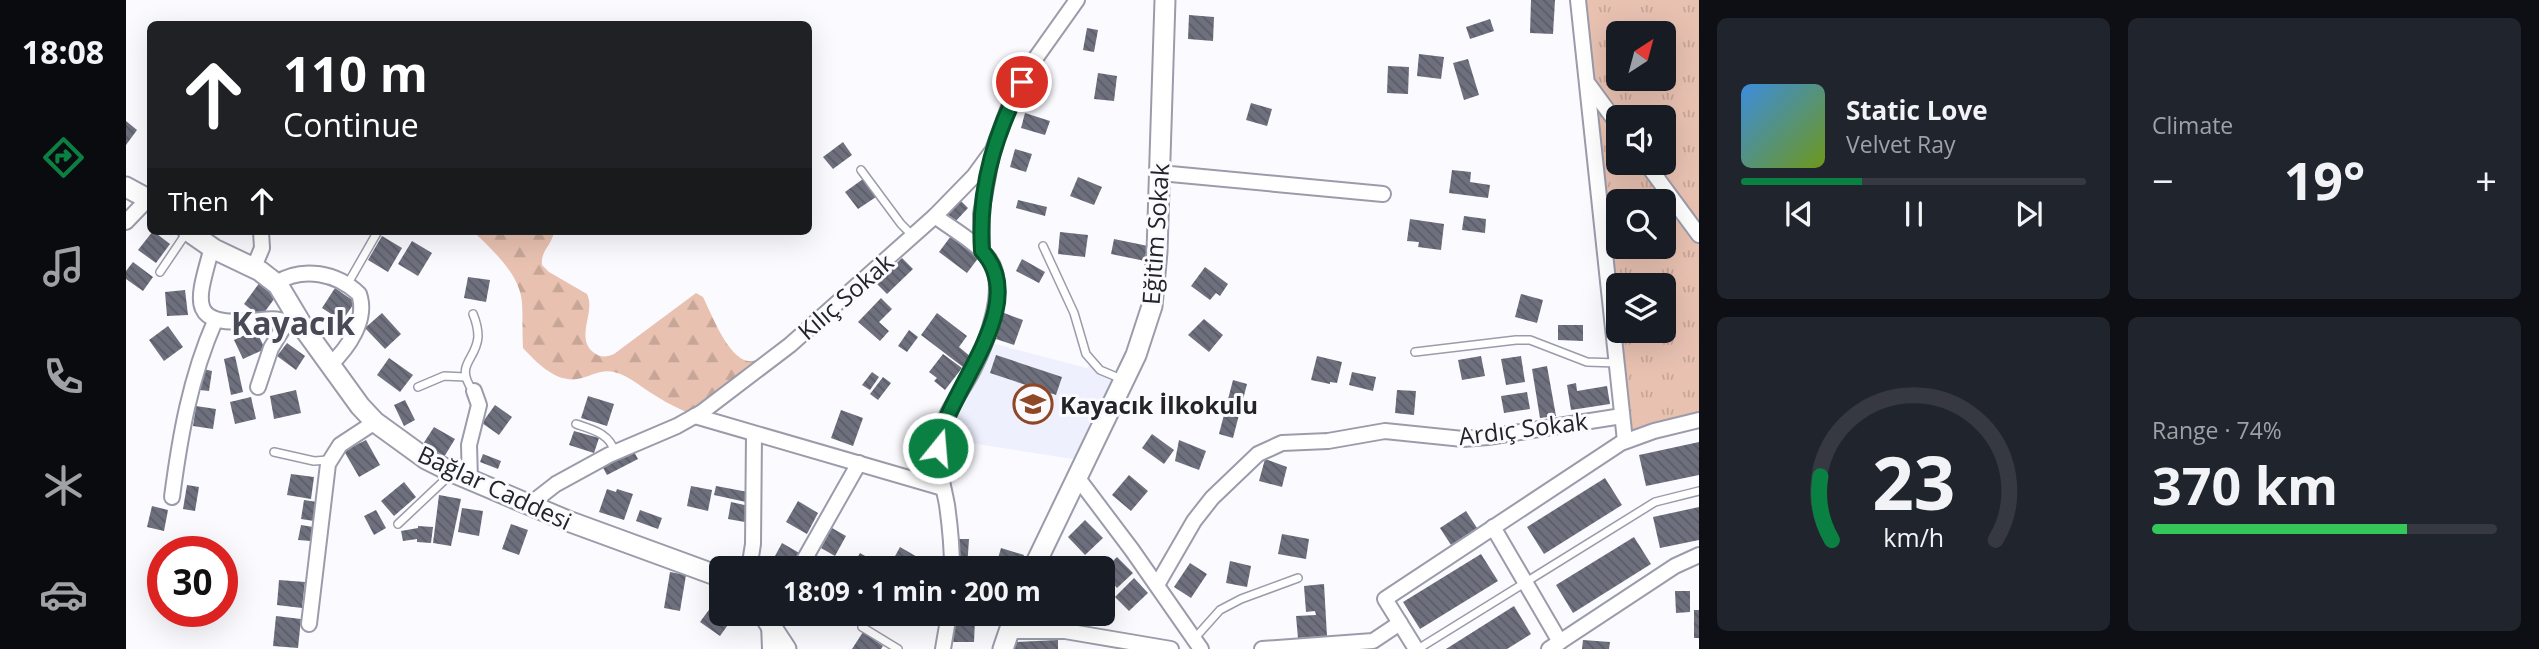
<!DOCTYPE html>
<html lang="en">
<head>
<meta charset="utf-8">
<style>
  :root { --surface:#171b24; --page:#20242c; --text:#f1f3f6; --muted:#9ea1a6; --line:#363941; --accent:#0b8043 }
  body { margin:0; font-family:"Open Sans",sans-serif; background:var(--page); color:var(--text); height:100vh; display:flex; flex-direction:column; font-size:26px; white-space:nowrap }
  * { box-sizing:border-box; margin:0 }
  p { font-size:23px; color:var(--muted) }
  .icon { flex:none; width:38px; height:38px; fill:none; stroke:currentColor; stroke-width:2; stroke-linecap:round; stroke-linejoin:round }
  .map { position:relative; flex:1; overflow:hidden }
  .side { display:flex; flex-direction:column; gap:18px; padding:18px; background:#0d0f14; width:840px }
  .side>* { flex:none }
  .banner { position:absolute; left:21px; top:21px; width:665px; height:214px; border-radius:10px; box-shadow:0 7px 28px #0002; background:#202124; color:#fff; overflow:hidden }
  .needle { width:46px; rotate:36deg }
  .buttons { position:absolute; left:1480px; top:21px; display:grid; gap:14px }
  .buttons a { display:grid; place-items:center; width:70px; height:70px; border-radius:10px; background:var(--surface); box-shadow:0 7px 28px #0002; font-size:35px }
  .speed { position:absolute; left:21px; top:536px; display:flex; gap:14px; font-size:35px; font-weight:700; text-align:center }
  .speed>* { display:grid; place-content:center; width:91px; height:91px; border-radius:50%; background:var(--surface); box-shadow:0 7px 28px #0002; line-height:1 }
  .speed .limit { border:10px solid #d22; background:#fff; color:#111 }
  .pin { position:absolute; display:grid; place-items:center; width:60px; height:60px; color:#fff; margin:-30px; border:4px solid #fff; border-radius:50%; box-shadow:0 2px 7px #0007 }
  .me { position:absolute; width:77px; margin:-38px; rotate:17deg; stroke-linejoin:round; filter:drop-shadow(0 0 5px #0008) }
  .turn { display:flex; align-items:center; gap:24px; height:147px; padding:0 21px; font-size:32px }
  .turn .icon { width:91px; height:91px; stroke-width:2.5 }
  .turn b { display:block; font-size:49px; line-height:60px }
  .then { display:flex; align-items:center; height:66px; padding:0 21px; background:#0003; gap:14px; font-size:26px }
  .big { font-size:52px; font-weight:700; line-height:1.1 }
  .side .tile { flex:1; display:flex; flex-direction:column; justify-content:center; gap:10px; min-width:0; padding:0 24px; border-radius:10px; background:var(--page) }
  .side .dial { align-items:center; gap:0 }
  .dial svg { height:182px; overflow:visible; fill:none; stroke:var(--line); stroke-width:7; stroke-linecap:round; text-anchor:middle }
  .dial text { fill:var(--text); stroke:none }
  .song { display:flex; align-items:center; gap:21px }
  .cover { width:84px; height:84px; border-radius:10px; background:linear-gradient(135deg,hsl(210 70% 55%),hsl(80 70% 35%)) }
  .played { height:7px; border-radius:4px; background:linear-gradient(90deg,var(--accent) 35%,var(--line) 35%) }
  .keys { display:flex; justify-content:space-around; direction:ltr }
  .heat { display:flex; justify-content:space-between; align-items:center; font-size:38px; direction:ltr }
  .charge { height:10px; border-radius:5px; background:linear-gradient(90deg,#34c759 74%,var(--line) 0) }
  .side .tiles { flex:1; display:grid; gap:18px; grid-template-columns:repeat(2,1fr) }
  .trip { position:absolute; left:583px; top:556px; width:406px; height:70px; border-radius:10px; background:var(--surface); box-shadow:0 7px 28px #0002; font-weight:700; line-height:70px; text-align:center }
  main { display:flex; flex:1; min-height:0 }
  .dock { display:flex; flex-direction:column; width:126px; justify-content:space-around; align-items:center; background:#090b0e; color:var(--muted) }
  .dock .icon { width:49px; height:49px }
  .dock .active { color:var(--accent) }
  .dock b { font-size:32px; color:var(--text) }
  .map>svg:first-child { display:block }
  .built { fill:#eef0fe }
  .grass { fill:url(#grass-tufts); fill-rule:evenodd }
  .forest { fill:url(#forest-firs) }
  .building { fill:url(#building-back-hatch) }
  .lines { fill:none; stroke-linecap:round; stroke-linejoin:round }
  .lane-casing { stroke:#9b9cab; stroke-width:10 }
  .street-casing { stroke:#9b9cab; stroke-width:18 }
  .secondary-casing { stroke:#9b9cab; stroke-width:23 }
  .lane { stroke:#fff; stroke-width:7 }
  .street { stroke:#fff; stroke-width:14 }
  .secondary { stroke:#fff; stroke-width:19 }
  .route-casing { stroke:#07532c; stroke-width:18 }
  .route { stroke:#0b8043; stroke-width:12 }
  .labels { text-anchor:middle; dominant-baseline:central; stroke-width:6; stroke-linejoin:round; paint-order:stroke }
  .street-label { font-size:24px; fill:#232429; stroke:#fbfbff }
  .poi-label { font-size:24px; font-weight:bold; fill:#232429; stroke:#fbfbff; text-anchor:start }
  .district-label { font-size:32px; font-weight:bold; fill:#474955; stroke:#fbfbff }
</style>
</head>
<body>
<main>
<nav class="dock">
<b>18:08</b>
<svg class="icon active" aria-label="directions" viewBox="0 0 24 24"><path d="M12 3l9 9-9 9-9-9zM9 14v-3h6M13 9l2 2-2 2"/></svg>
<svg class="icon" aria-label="music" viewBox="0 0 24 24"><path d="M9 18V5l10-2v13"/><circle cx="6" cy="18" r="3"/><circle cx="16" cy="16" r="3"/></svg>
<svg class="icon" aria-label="phone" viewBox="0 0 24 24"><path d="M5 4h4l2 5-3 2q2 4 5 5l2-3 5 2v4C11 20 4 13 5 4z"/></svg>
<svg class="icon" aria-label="climate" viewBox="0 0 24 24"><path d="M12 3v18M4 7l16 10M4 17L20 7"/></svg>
<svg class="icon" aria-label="car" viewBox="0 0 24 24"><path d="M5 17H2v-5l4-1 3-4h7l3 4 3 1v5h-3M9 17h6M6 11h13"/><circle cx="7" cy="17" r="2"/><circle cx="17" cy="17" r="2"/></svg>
</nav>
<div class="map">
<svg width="1573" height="649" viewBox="0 0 1573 649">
  <defs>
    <pattern id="grass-tufts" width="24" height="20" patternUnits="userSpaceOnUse" patternTransform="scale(1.75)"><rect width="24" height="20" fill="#e8c1b1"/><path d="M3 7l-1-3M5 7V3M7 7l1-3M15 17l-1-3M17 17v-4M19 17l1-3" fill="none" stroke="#c7a698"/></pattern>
    <pattern id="forest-firs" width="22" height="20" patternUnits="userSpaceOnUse" patternTransform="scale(1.75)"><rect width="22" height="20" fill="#e8c1b1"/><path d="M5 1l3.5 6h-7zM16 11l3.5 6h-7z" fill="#c7a698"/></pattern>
    <pattern id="building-back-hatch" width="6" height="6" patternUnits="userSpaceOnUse" patternTransform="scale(1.75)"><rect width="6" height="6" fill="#6e707e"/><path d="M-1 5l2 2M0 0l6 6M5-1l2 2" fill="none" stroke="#5a5c67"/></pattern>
  </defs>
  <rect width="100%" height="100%" fill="#fbfbff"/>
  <polygon class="built" points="858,341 961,368 965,362 998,380 959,461 813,438"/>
  <path class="grass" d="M1452,0H1573V420L1499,441ZM1493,33H1538V79H1493ZM1493,117H1538V163H1493ZM1493,201H1538V247H1493ZM1493,285H1538V331H1493Z"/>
  <path class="forest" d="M347,231H428C427,244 414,251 416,265L423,272L461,294C470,312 449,337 467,352C474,358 481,357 488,354L570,293L577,297C585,313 602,358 622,361C630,362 638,357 645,354L569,416C556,410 542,404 530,396C516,388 504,376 488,372C476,369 467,375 456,378C432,385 412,364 397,348C396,333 397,318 396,303C394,274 367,251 347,231Z"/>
  <g class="building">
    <polygon points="1405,0 1429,0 1427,34 1404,33"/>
    <polygon points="1063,15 1088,17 1087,41 1062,39"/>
    <polygon points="1364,19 1368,31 1344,39 1340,27"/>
    <polygon points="961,28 972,30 968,52 957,50"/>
    <polygon points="1293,54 1318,57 1315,79 1291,76"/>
    <polygon points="1342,59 1353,95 1338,100 1327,63"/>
    <polygon points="1262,66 1283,67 1282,94 1261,93"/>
    <polygon points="972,73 991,76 988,101 968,99"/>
    <polygon points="1125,103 1146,109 1141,126 1120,120"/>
    <polygon points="899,113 924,121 919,135 895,128"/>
    <polygon points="0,121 11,130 0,145"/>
    <polygon points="717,142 726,155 707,169 697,157"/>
    <polygon points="889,149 906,154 900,172 884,167"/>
    <polygon points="1326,170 1345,172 1344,182 1364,185 1362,198 1323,193"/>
    <polygon points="952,177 976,187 968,205 944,196"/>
    <polygon points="737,179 750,197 732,209 719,192"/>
    <polygon points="833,199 842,208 828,223 819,214"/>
    <polygon points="892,200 921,207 919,216 890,208"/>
    <polygon points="1338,216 1360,219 1359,233 1336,230"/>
    <polygon points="1284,219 1318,224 1315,250 1292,247 1293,242 1281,241"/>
    <polygon points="27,231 44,244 30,263 12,250"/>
    <polygon points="934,232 962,235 959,257 932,254"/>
    <polygon points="256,236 276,248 262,272 242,260"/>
    <polygon points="825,236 853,257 841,273 813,252"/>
    <polygon points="988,239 1022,246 1019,261 985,254"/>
    <polygon points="286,241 306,253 292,276 272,264"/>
    <polygon points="776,258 787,269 761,294 750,283"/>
    <polygon points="896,259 919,272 913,283 890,271"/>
    <polygon points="7,262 27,277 17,291 0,279 0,271"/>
    <polygon points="1079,267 1102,284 1094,296 1090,293 1084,300 1065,286"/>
    <polygon points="342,277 364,280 360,302 338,298"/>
    <polygon points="134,282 151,295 135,317 118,304"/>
    <polygon points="209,288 229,302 216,321 196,308"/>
    <polygon points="59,290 62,315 41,316 39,292"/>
    <polygon points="1395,294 1417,300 1411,323 1389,317"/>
    <polygon points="755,298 766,309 753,322 763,331 754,341 732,322"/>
    <polygon points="256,313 275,334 259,349 239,328"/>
    <polygon points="811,313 841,336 833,347 845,357 837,367 795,335"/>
    <polygon points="878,313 897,320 888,345 870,339"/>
    <polygon points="1078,319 1097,335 1083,352 1062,335"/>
    <polygon points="1432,325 1457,325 1457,341 1432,340"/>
    <polygon points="42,326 57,347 38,361 23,340"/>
    <polygon points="130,330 139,349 117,359 108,340"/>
    <polygon points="783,330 792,337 781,352 772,346"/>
    <polygon points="161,343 179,356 170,370 151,356"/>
    <polygon points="817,354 836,368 819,390 808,381 811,378 803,372"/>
    <polygon points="870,355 936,377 930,395 864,373"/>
    <polygon points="109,356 117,392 105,395 98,359"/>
    <polygon points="1191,356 1216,362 1211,383 1204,382 1204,384 1185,380"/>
    <polygon points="1355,356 1359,376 1336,380 1332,360"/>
    <polygon points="1395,356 1399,382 1380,385 1375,359"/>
    <polygon points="263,358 287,375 274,392 251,375"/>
    <polygon points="1421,366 1430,416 1414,418 1406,369"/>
    <polygon points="77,369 86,371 83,391 74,390"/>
    <polygon points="746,372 753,377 744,390 736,385"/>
    <polygon points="1226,372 1250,377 1247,391 1223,385"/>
    <polygon points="757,377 765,383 752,400 744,394"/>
    <polygon points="1107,380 1121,384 1107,438 1093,434"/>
    <polygon points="1450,383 1451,391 1481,386 1484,404 1445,410 1441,385"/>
    <polygon points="170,390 175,413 148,419 144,396"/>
    <polygon points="1271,390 1290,391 1288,415 1269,413"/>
    <polygon points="1401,392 1404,409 1378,413 1375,396"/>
    <polygon points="462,396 488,404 481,426 455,418"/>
    <polygon points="125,397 130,419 109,424 104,402"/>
    <polygon points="279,400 289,420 278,426 268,405"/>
    <polygon points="369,405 386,417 373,435 356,423"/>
    <polygon points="70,406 90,409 87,429 67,426"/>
    <polygon points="715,410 737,418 727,446 705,438"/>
    <polygon points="308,427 329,439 318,457 297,444"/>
    <polygon points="448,431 473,438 468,453 443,445"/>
    <polygon points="790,431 804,436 796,458 782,453"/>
    <polygon points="1026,434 1048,450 1038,464 1016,448"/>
    <polygon points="240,440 254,465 233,477 218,451"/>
    <polygon points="1053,440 1080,451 1073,470 1049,461"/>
    <polygon points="1573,442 1573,475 1520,486 1513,455"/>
    <polygon points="507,450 512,459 481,475 476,466"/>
    <polygon points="357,454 375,461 372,469 354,462"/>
    <polygon points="1139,459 1161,467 1156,487 1133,481"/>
    <polygon points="165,474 188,477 185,499 161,495"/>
    <polygon points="1003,475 1022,491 1005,511 986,495"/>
    <polygon points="1479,478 1496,505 1418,554 1401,527"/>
    <polygon points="278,482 290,497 268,516 255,501"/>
    <polygon points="61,485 73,487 69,511 57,509"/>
    <polygon points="565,486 586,490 582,511 561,506"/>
    <polygon points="590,486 622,492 620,502 588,495"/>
    <polygon points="481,489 490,492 491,489 507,494 498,520 473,512"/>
    <polygon points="313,495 335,499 325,546 307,543"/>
    <polygon points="178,500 191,502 188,521 175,519"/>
    <polygon points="672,501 692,513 681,534 660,522"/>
    <polygon points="605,502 623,506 619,522 602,519"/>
    <polygon points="26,506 42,510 38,531 21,527"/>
    <polygon points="1573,507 1573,540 1534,548 1527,517"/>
    <polygon points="336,508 357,511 353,536 332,532"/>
    <polygon points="250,510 260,528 248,535 238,516"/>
    <polygon points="514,510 536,518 532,529 510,521"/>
    <polygon points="1340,511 1351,528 1325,545 1314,528"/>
    <polygon points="959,520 977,538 959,555 942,537"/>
    <polygon points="385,524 402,530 393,555 376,549"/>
    <polygon points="175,525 187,527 185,541 172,540"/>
    <polygon points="292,526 307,527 305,543 291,542 291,539 277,541 275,531 292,528"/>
    <polygon points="706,528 720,536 709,556 695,548"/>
    <polygon points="1156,534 1183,539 1180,559 1152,554"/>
    <polygon points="1508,537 1525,564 1447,613 1430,585"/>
    <polygon points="833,539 843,539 841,569 832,569"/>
    <polygon points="656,543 675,554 667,569 642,569"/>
    <polygon points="774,547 793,558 787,569 762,569"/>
    <polygon points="875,548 898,555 894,569 869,569"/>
    <polygon points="734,553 758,567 757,569 725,569"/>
    <polygon points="1355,554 1372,581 1294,629 1277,602"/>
    <polygon points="991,557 1007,573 991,588 976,572"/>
    <polygon points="1104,561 1125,566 1121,587 1100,583"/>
    <polygon points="1064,563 1081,574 1065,598 1048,587"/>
    <polygon points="544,572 560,575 554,611 538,608"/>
    <polygon points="1008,578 1022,593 1003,611 989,597"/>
    <polygon points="153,580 179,582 176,608 151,605"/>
    <polygon points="1198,584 1201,636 1172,638 1170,616 1190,615 1189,611 1180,612 1178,586"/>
    <polygon points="1549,591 1564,591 1564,612 1550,613"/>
    <polygon points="1388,606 1405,634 1381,649 1320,649"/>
    <polygon points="585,607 604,622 594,636 574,622"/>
    <rect x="1568" y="610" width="5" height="28"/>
    <polygon points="828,614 840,614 840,619 849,619 848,642 827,642"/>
    <polygon points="150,616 175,619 172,648 147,646"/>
    <polygon points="737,632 757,646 755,649 726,649"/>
    <polygon points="932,640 932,649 886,649 888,642"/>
    <polygon points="1457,640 1484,642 1483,649 1456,649"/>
  </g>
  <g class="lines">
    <g class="lane-casing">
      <g id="lane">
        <polyline points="735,170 775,224 787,236"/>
        <polyline points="917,246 948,313 960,354 974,370 998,380"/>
        <polyline points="34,272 61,232"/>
        <polyline points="221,285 252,231"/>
        <path d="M347,314C350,321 352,328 352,337C350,361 328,364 347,391"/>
        <polyline points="1289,352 1390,340 1404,340 1461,362 1491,363"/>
        <polyline points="292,387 318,376 339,377"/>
        <path d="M450,424C467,430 483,433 489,452"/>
        <polyline points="148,452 188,461 202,460"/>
        <polyline points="272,524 325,474"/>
        <polyline points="681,555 703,569"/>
        <polyline points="736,627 772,649"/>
        <polyline points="1068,639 1094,610 1115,599 1172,578"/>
        <polyline points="1292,649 1529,502 1573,491"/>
      </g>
    </g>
    <g class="street-casing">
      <g id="street">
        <polyline points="1452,0 1499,441"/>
        <polyline points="1463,85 1493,126"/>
        <polyline points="1520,163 1573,235"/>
        <polyline points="1034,173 1257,194"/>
        <path d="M809,216C826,229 850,242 863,259C883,286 860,344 847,370C836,391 818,414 813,437C809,459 817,483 821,505C824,526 826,547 826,569"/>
        <polyline points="0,222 22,199"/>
        <path d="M86,247C72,299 59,327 127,321C138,320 149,317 160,322"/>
        <polyline points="856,251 855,214 865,159"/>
        <polyline points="128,267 136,248 135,231"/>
        <path d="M150,283C177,266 211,273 233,294C242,320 222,348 204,365"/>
        <polyline points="132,387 145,348 165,315"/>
        <polyline points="569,416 817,488"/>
        <polyline points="951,477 1006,550 1075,649"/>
        <polyline points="344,480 343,445 353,405 348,391"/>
        <path d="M46,497C54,436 64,378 89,321"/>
        <polyline points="403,505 430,484 483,455 551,426 576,412 664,345 809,216 848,176 867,150 883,107 902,69 951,0"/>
        <polyline points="1367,527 1434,642"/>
        <polyline points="623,569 627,544 628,434"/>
        <polyline points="673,569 733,463"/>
        <polyline points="1031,585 1068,521 1086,498 1132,454 1156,443 1202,441 1259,431 1337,439 1362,437 1496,416"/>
        <polyline points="643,623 644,649"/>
        <polyline points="183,624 202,464 214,445 249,422"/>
        <polyline points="883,631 939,631 1045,649"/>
        <polyline points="817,649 823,614"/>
        <polyline points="1136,649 1247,641 1274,623"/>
        <polyline points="1290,649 1259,599 1495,443 1528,431 1573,420"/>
        <polyline points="1423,649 1549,566 1573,555"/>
      </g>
    </g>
    <g class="secondary-casing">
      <g id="secondary">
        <polyline points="0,187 24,200"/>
        <polyline points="62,231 88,249 134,271 152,285 179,330 234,406 249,422 300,459 326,472 442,521 595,577"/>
        <polyline points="907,569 1010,355 1026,306 1031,252 1039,0"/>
        <polyline points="637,614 660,649"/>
        <polyline points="877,649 889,614"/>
      </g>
    </g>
    <use href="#lane" class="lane"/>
    <use href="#street" class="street"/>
    <use href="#secondary" class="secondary"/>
  </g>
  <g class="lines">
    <g class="route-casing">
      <path id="route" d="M812,448C819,391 907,306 856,251C852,191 868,135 896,82"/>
    </g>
    <use href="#route" class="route"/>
  </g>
  <defs>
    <g id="school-ring" transform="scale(2.0125)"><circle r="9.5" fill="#fbfbff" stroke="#8f4726" stroke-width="1.5"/><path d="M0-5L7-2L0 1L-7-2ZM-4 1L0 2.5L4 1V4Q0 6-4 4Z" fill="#8f4726"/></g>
  </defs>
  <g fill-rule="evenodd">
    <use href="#school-ring" x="907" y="404"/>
  </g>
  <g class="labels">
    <g class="street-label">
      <text transform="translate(1029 234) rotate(-86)">Eğitim Sokak</text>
      <text transform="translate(719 296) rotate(-41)">Kılıç Sokak</text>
      <text transform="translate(1397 428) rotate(-7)">Ardıç Sokak</text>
      <text transform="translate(369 487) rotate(25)">Bağlar Caddesi</text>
    </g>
    <g class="poi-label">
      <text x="934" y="404">Kayacık İlkokulu</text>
    </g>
    <g class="district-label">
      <text x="167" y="322">Kayacık</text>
    </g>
  </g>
</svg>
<div class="buttons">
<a><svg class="needle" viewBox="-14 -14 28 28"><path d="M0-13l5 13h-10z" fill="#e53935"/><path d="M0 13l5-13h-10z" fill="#9ea1a6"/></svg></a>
<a><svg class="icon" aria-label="sound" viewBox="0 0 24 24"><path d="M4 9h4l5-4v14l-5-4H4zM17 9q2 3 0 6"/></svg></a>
<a><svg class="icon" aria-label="search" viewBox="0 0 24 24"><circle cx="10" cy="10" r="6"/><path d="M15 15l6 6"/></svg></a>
<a><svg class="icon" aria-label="layers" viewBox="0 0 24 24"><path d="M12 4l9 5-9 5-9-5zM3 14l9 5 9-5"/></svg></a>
</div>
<div class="speed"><div class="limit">30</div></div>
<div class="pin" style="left:896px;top:82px;background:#d93025"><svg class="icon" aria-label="arrive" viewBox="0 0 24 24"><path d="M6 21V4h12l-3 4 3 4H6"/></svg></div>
<svg class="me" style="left:812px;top:448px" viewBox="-20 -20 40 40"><circle r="17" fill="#0b8043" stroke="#fff" stroke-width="3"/><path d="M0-11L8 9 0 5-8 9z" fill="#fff"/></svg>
<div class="trip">18:09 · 1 min · 200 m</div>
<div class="banner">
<div class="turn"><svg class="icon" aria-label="ahead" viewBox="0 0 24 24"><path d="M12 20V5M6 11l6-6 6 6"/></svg><div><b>110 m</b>Continue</div></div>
<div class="then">Then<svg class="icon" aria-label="ahead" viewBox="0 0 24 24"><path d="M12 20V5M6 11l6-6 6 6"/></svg></div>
</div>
</div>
<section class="side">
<div class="tiles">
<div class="tile">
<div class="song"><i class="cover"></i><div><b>Static Love</b><p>Velvet Ray</p></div></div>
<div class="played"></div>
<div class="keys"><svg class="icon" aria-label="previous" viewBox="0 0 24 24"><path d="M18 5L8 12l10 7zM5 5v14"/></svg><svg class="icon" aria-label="pause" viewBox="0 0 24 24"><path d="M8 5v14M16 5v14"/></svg><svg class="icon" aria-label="next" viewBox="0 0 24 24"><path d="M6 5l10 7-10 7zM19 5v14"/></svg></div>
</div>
<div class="tile"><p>Climate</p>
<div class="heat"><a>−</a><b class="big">19°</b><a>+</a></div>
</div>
<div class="tile dial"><svg viewBox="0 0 100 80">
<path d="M14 69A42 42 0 1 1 86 69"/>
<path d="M14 69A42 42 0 0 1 9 41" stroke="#0b8043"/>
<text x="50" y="56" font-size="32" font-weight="700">23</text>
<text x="50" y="72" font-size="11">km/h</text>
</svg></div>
<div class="tile"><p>Range · 74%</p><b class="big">370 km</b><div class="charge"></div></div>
</div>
</section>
</main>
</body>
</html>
